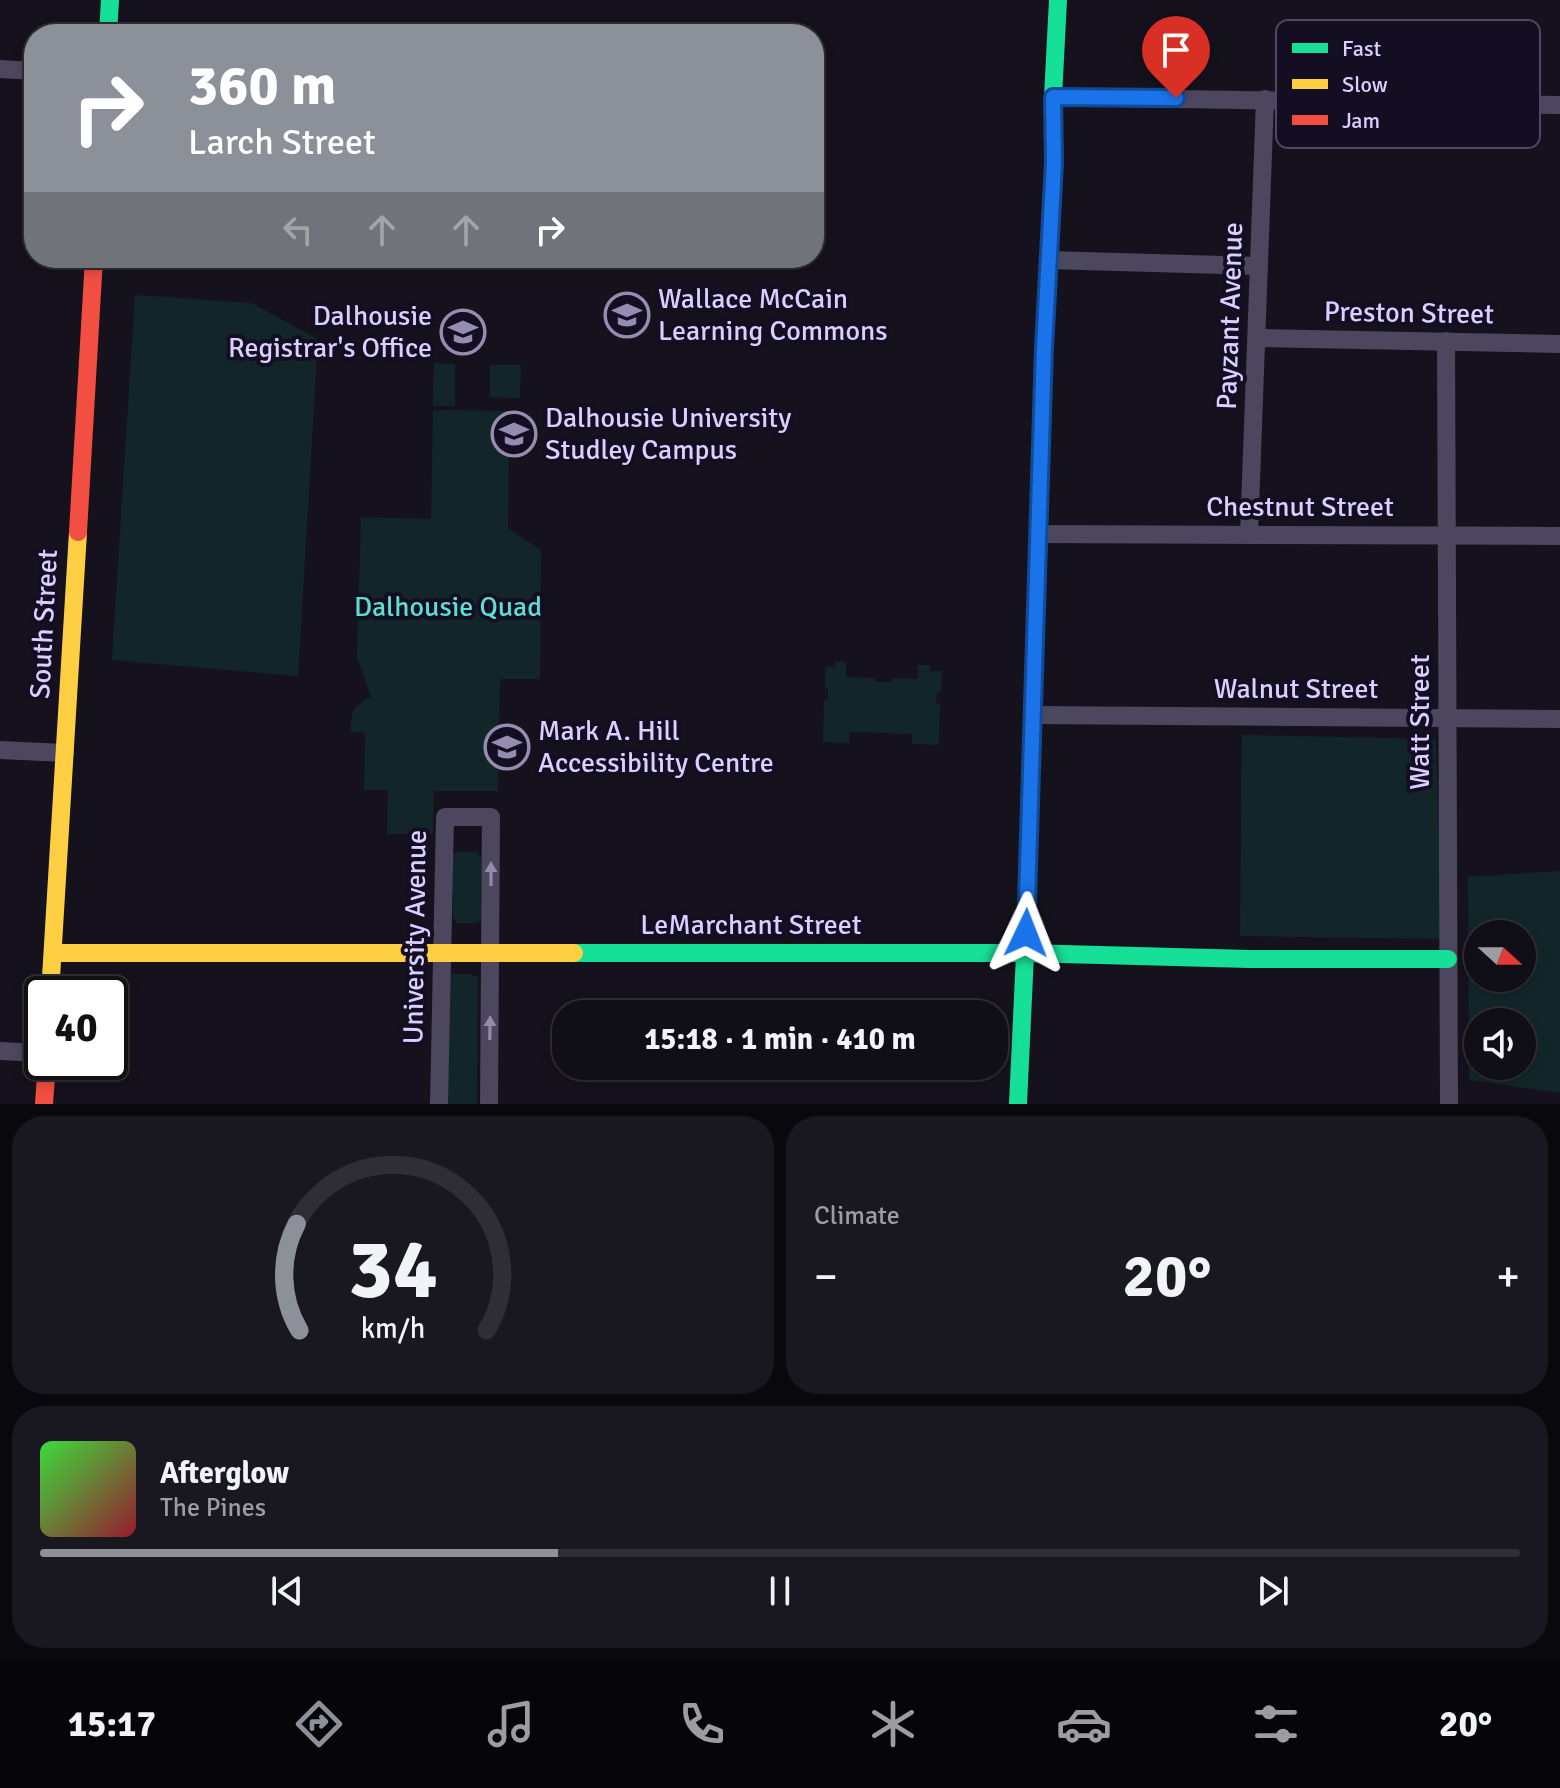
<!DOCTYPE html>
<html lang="en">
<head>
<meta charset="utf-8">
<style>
  :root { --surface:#100e16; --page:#19171f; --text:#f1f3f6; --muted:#9c9ca1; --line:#302e35; --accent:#8c9099 }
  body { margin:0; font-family:Signika,sans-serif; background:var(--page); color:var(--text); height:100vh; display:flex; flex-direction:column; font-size:30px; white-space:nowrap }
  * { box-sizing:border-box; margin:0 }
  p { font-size:26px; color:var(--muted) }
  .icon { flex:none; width:44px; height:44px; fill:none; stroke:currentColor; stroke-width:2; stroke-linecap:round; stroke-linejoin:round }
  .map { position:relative; height:1104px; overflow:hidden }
  .panel { display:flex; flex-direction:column; gap:12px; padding:12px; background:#09080c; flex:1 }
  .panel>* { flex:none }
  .banner { position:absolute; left:24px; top:24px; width:800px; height:244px; border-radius:32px; box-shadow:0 4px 12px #0003,0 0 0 2px var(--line); background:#8c9099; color:#fff; overflow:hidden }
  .needle { width:52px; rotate:111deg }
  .fabs { position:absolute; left:1464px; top:920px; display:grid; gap:16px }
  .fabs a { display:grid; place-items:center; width:72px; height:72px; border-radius:50%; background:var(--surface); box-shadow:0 4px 12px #0003,0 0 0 2px var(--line); font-size:40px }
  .speed { position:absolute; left:24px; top:976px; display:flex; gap:16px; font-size:40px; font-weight:700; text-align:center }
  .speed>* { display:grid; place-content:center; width:104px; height:104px; border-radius:50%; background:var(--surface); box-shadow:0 4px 12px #0003,0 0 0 2px var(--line); line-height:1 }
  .speed .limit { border:4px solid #111; border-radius:12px; background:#fff; color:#111 }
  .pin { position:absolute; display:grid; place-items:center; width:68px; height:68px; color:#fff; margin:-82px -34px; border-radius:50% 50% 50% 0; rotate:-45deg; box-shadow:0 0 8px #0007 }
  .pin .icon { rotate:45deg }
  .me { position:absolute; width:88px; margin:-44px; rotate:2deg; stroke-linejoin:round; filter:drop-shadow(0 0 6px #0008) }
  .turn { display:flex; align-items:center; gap:28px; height:168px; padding:0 32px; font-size:36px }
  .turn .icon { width:104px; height:104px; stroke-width:2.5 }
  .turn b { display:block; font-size:56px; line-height:68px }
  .lanes { display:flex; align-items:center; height:76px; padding:0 32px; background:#0003; justify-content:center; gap:40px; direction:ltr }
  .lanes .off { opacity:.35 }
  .big { font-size:60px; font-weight:800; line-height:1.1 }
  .panel .tile { flex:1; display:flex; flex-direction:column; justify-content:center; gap:12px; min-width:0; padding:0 28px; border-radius:32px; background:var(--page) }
  .panel .dial { align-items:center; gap:0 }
  .dial svg { height:208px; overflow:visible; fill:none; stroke:var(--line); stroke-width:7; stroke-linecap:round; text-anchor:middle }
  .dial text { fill:var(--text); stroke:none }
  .song { display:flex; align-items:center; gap:24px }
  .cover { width:96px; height:96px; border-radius:12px; background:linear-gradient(135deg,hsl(120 70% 55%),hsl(350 70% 35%)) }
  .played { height:8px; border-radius:4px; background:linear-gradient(90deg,var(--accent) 35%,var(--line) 35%) }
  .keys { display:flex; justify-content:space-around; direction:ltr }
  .heat { display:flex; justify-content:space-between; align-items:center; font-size:44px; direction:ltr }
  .panel .tiles { flex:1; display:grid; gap:12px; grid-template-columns:1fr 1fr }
  .tile:last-child { grid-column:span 2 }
  .trip { position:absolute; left:552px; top:1000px; width:456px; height:80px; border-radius:32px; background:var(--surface); box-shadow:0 4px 12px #0003,0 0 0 2px var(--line); font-weight:800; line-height:80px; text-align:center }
  .menu { display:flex; height:128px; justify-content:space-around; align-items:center; background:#060609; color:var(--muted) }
  .menu .icon { width:56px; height:56px }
  .menu .on { color:var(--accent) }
  .menu b { font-size:36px; color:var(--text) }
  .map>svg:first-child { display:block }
  .green { fill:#12262a; fill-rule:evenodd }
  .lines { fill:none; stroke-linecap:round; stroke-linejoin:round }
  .street { stroke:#4c475e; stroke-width:18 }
  .fast { stroke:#16e098; stroke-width:18 }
  .slow { stroke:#ffcf43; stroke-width:18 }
  .jam { stroke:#f24e42; stroke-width:18 }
  .oneway { fill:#938bae }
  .route-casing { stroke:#114b97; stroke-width:20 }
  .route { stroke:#1a73e8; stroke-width:14 }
  .labels { text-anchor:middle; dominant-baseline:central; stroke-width:8; stroke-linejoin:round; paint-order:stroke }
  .poi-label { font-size:28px; fill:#dacfff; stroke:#140e22; text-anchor:start }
  .street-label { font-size:28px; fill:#dacfff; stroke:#140e22 }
  .park-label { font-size:28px; fill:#5bdfcf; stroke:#140e22 }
  .key { fill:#140e22; stroke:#4f4864; stroke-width:2 }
  .key-label { font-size:22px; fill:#dacfff }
</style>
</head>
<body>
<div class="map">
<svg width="1560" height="1104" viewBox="0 0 1560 1104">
  <rect width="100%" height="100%" fill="#16121d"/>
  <g class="green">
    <polygon points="135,295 251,303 318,339 298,676 112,660"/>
    <polygon points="434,363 455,364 455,406 433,406"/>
    <polygon points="490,365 521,365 520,398 490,397"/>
    <path d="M433,410L509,411L508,528L541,550L540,679H500L498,791H434L433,834H387L388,790H364L365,733L351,732C351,710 353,707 371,697L357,657L361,517L431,519Z"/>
    <polygon points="835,662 846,662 846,677 874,678 875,682 891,682 892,678 917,679 918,665 930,665 930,671 942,671 941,692 937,692 936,703 940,704 939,745 912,744 912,734 850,732 849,743 823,742 824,700 828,700 828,688 825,688 826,667 835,667"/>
    <polygon points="1242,735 1436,739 1442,939 1240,936"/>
    <polygon points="458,852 477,852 482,859 481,918 478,923 457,923 453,917 452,856"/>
    <path d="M1560,871V1093L1469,1080L1468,877ZM1478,934H1522V978H1478ZM1478,1022H1522V1066H1478Z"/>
    <polygon points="452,974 470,974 478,977 477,1104 447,1104 448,978"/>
  </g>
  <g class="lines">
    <g class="street">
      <polyline points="0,69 34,71"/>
      <polyline points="1053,97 1560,105"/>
      <polyline points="1048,260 1259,266"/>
      <polyline points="1258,338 1560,344"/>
      <polyline points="1446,341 1449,1104"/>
      <polyline points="1039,534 1560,536"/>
      <polyline points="1249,535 1265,99"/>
      <polyline points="1032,715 1560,719"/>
      <polyline points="0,750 65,753"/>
      <polyline points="0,1051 42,1053"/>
      <polyline points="439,1104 445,817 491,817 489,1104"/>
    </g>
    <g class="fast">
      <polyline points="108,34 110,0"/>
      <polyline points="574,953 1025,953 1249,959 1448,959"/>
      <polyline points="1018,1104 1026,933 1044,348 1054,163 1053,97 1058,0"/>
    </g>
    <g class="slow">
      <polyline points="53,953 574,953"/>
      <polyline points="50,994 78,532"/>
    </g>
    <g class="jam">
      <polyline points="78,532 94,258"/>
      <polyline points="44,1104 47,1062"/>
    </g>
  </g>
  <defs><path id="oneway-solid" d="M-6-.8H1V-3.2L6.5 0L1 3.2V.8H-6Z" transform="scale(2)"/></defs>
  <g class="oneway">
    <use href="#oneway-solid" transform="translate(491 874) rotate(-90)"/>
    <use href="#oneway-solid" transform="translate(490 1028) rotate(-89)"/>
  </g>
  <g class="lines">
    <g class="route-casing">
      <polyline id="route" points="1026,933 1044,348 1054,163 1053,97 1176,98"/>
    </g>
    <use href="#route" class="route"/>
  </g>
  <defs>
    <g id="university-ring" transform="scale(2.3)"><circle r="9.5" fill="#140e22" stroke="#958db0" stroke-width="1.5"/><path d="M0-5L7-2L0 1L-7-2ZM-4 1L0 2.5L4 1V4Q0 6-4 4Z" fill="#958db0"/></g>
  </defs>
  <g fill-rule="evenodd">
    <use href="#university-ring" x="627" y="315"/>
    <use href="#university-ring" x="463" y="332"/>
    <use href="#university-ring" x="514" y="434"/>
    <use href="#university-ring" x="507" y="747"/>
  </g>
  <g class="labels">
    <g class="poi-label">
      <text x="658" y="299">Wallace McCain<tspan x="658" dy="32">Learning Commons</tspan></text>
      <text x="432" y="316" text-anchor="end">Dalhousie<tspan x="432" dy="32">Registrar's Office</tspan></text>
      <text x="545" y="418">Dalhousie University<tspan x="545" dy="32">Studley Campus</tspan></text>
      <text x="538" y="731">Mark A. Hill<tspan x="538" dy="32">Accessibility Centre</tspan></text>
    </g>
    <g class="street-label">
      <text transform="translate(1409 313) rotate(1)">Preston Street</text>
      <text transform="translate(1230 316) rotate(-88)">Payzant Avenue</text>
      <text x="1300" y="507">Chestnut Street</text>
      <text transform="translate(44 624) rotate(-87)">South Street</text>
      <text x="1296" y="689">Walnut Street</text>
      <text transform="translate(1420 722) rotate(-90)">Watt Street</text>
      <text x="751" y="925">LeMarchant Street</text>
      <text transform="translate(415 937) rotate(-89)">University Avenue</text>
    </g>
    <g class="park-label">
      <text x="448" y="607">Dalhousie Quad</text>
    </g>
  </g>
  <rect x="1276" y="20" width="264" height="128" rx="12" class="key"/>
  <rect x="1292" y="43" width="36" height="10" fill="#16e098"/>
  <rect x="1292" y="79" width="36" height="10" fill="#ffcf43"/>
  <rect x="1292" y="115" width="36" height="10" fill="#f24e42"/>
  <g class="key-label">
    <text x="1342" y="56">Fast</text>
    <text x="1342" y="92">Slow</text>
    <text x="1342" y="128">Jam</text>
  </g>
</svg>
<div class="fabs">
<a><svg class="needle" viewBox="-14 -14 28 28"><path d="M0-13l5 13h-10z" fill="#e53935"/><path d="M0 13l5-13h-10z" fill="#9c9ca1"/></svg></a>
<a><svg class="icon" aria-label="sound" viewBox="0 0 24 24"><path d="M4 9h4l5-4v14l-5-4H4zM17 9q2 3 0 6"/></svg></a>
</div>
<div class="speed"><div class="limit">40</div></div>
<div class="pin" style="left:1176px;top:98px;background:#d93025"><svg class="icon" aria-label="arrive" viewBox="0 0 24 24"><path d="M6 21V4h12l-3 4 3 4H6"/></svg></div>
<svg class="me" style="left:1026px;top:933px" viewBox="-20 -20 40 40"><path d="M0-17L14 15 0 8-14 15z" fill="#1a73e8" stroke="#fff" stroke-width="4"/></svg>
<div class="trip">15:18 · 1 min · 410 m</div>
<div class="banner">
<div class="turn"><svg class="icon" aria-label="right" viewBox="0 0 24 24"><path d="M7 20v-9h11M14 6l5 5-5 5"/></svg><div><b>360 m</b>Larch Street</div></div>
<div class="lanes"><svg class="icon off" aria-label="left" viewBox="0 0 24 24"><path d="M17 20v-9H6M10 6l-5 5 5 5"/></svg><svg class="icon off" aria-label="ahead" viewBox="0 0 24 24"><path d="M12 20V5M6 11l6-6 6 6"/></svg><svg class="icon off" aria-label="ahead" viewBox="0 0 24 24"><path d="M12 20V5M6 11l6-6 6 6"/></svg><svg class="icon" aria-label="right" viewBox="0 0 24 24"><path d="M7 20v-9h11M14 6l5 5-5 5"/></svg></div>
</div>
</div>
<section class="panel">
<div class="tiles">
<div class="tile dial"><svg viewBox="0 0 100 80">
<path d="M14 69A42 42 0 1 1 86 69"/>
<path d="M14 69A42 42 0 0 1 13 28" stroke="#8c9099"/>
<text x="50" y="56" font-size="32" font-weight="700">34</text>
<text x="50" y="72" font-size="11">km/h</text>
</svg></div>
<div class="tile"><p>Climate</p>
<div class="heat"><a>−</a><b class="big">20°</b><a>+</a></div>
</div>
<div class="tile">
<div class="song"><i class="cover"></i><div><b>Afterglow</b><p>The Pines</p></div></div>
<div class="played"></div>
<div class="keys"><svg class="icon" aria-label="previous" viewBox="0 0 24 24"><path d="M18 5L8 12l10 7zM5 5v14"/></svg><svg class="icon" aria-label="pause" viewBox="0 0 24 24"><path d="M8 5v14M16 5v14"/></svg><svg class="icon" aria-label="next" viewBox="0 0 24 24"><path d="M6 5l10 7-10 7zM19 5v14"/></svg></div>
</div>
</div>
</section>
<nav class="menu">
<b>15:17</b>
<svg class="icon on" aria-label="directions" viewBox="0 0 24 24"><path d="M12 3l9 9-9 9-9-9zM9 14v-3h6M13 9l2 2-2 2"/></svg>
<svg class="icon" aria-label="music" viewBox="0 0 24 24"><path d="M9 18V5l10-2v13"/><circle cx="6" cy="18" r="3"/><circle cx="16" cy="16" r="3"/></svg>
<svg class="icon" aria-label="phone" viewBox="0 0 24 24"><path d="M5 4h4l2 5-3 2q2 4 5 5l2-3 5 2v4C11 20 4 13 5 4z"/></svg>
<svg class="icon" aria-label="climate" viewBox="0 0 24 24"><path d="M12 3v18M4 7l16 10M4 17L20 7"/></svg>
<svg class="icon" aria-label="car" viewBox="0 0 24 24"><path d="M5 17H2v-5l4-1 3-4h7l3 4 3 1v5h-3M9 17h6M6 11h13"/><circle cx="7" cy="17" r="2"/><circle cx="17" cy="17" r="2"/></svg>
<svg class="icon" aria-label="filters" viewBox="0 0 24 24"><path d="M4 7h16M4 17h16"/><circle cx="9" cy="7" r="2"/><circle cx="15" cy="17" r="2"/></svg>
<b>20°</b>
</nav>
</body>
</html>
